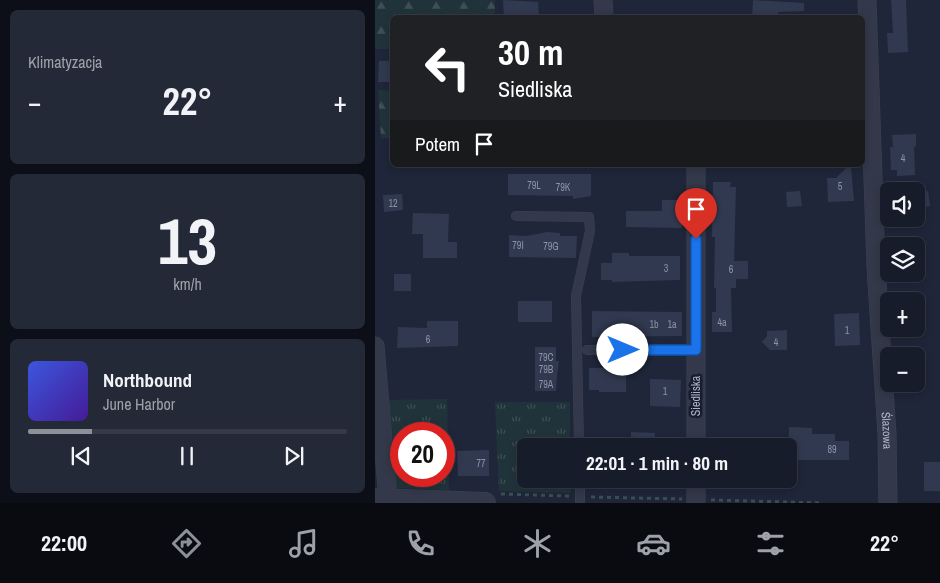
<!DOCTYPE html>
<html lang="pl">
<head>
<meta charset="utf-8">
<style>
  :root { --surface:#171c2b; --page:#242937; --text:#f1f3f6; --muted:#9ea1a9; --line:#363a47; --accent:#8c9099 }
  body { margin:0; font-family:"Archivo Narrow",sans-serif; background:var(--page); color:var(--text); height:100vh; display:flex; flex-direction:column; font-size:19px; white-space:nowrap }
  * { box-sizing:border-box; margin:0 }
  p { font-size:16px; color:var(--muted) }
  .icon { flex:none; width:28px; height:28px; fill:none; stroke:currentColor; stroke-width:2; stroke-linecap:round; stroke-linejoin:round }
  .map { position:relative; flex:1; overflow:hidden }
  .panel { display:flex; flex-direction:column; gap:10px; padding:10px; background:#0d0f18; width:375px }
  .panel>* { flex:none }
  .hud { position:absolute; left:15px; top:15px; width:475px; height:152px; border-radius:8px; box-shadow:0 2px 8px #0003,0 0 0 1px var(--line); background:#202124; color:#fff; overflow:hidden }
  .buttons { position:absolute; left:505px; top:182px; display:grid; gap:10px }
  .buttons a { display:grid; place-items:center; width:45px; height:45px; border-radius:8px; background:var(--surface); box-shadow:0 2px 8px #0003,0 0 0 1px var(--line); font-size:25px }
  .speed { position:absolute; left:15px; top:422px; display:flex; gap:10px; font-size:25px; font-weight:700; text-align:center }
  .speed>* { display:grid; place-content:center; width:65px; height:65px; border-radius:50%; background:var(--surface); box-shadow:0 2px 8px #0003,0 0 0 1px var(--line); line-height:1 }
  .speed .limit { border:8px solid #d22; background:#fff; color:#111 }
  .pin { position:absolute; display:grid; place-items:center; width:42px; height:42px; color:#fff; margin:-51px -21px; border-radius:50% 50% 50% 0; rotate:-45deg; box-shadow:0 0 5px #0007 }
  .pin .icon { rotate:45deg }
  .me { position:absolute; width:55px; margin:-28px; rotate:90deg; stroke-linejoin:round; filter:drop-shadow(0 0 4px #0008) }
  .turn { display:flex; align-items:center; gap:18px; height:105px; padding:0 25px; font-size:22px }
  .turn .icon { width:65px; height:65px; stroke-width:2.5 }
  .turn b { display:block; font-size:35px; line-height:42px }
  .then { display:flex; align-items:center; height:48px; padding:0 25px; background:#0003; gap:10px; font-size:19px }
  .big { font-size:38px; font-weight:700; line-height:1.1 }
  .panel .widget { flex:1; display:flex; flex-direction:column; justify-content:center; gap:8px; min-width:0; padding:0 18px; border-radius:8px; background:var(--page) }
  .panel .dial { align-items:center; gap:0 }
  .dial b { font-size:65px; line-height:1 }
  .song { display:flex; align-items:center; gap:15px }
  .cover { width:60px; height:60px; border-radius:8px; background:linear-gradient(135deg,hsl(230 70% 55%),hsl(260 70% 35%)) }
  .played { height:5px; border-radius:2px; background:linear-gradient(90deg,var(--accent) 20%,var(--line) 20%) }
  .keys { display:flex; justify-content:space-around; direction:ltr }
  .heat { display:flex; justify-content:space-between; align-items:center; font-size:28px; direction:ltr }
  .trip { position:absolute; left:142px; top:438px; width:280px; height:50px; border-radius:8px; background:var(--surface); box-shadow:0 2px 8px #0003,0 0 0 1px var(--line); font-weight:700; line-height:50px; text-align:center }
  .menu { display:flex; height:80px; justify-content:space-around; align-items:center; background:#090b11; color:var(--muted) }
  .menu .icon { width:35px; height:35px }
  .menu .on { color:var(--accent) }
  .menu b { font-size:22px; color:var(--text) }
  main { display:flex; flex:1; min-height:0 }
  .map>svg:first-child { display:block }
  .grass { fill:url(#grass-tufts); fill-rule:evenodd }
  .forest { fill:url(#forest-firs) }
  .building { fill:#313950 }
  .lines { fill:none; stroke-linecap:round; stroke-linejoin:round }
  .service-casing { stroke:#3c4253; stroke-width:10 }
  .minor-casing { stroke:#3c4253; stroke-width:19 }
  .tertiary-casing { stroke:#3c4253; stroke-width:22 }
  .path { stroke:#3a4d53; stroke-width:3; stroke-dasharray:4 4; stroke-linecap:butt }
  .service { stroke:#33394a; stroke-width:9 }
  .minor { stroke:#33394a; stroke-width:18 }
  .tertiary { stroke:#33394a; stroke-width:21 }
  .route-casing { stroke:#114b97; stroke-width:12 }
  .route { stroke:#1a73e8; stroke-width:9 }
  .labels { text-anchor:middle; dominant-baseline:central; stroke-width:5; stroke-linejoin:round; paint-order:stroke }
  .number-label { font-size:10px; fill:#8c92a7 }
  .street-label { font-size:12px; fill:#adb3c6; stroke:#191e2e }
</style>
</head>
<body>
<main>
<section class="panel">
<div class="widget"><p>Klimatyzacja</p>
<div class="heat"><a>−</a><b class="big">22°</b><a>+</a></div>
</div>
<div class="widget dial"><b>13</b><p>km/h</p></div>
<div class="widget">
<div class="song"><i class="cover"></i><div><b>Northbound</b><p>June Harbor</p></div></div>
<div class="played"></div>
<div class="keys"><svg class="icon" aria-label="previous" viewBox="0 0 24 24"><path d="M18 5L8 12l10 7zM5 5v14"/></svg><svg class="icon" aria-label="pause" viewBox="0 0 24 24"><path d="M8 5v14M16 5v14"/></svg><svg class="icon" aria-label="next" viewBox="0 0 24 24"><path d="M6 5l10 7-10 7zM19 5v14"/></svg></div>
</div>
</section>
<div class="map">
<svg width="565" height="503" viewBox="0 0 565 503">
  <defs>
    <pattern id="grass-tufts" width="24" height="20" patternUnits="userSpaceOnUse" patternTransform="scale(1.25)"><rect width="24" height="20" fill="#21333a"/><path d="M3 7l-1-3M5 7V3M7 7l1-3M15 17l-1-3M17 17v-4M19 17l1-3" fill="none" stroke="#3f4e55"/></pattern>
    <pattern id="forest-firs" width="22" height="20" patternUnits="userSpaceOnUse" patternTransform="scale(1.25)"><rect width="22" height="20" fill="#21333a"/><path d="M5 1l3.5 6h-7zM16 11l3.5 6h-7z" fill="#3f4e55"/></pattern>
  </defs>
  <rect width="100%" height="100%" fill="#1f2639"/>
  <g class="grass">
    <path d="M72,399L74,490L19,488L12,400ZM26,434H69V476H26Z"/>
    <polygon points="120,402 195,402 195,446 151,446 151,479 196,479 196,493 124,491"/>
  </g>
  <g class="forest">
    <polygon points="0,0 120,0 120,17 18,18 17,49 0,49"/>
    <polygon points="3,90 17,91 17,138 6,138"/>
  </g>
  <g class="building">
    <polygon points="128,0 163,2 164,18 129,18"/>
    <polygon points="378,0 429,3 429,11 403,12 403,18 377,18"/>
    <polygon points="516,0 531,0 533,52 513,53 512,33 518,33"/>
    <polygon points="4,61 18,61 18,82 3,82"/>
    <polygon points="541,134 541,146 539,147 540,175 522,176 522,170 516,170 515,147 518,147 517,135"/>
    <polygon points="474,165 476,165 479,201 453,202 452,178 461,178"/>
    <polygon points="133,174 216,174 216,196 198,199 198,196 133,195"/>
    <polygon points="338,182 356,182 355,187 361,187 359,261 373,261 373,279 361,279 361,288 356,288 357,332 337,332 337,312 341,312 341,288 339,288 340,237 337,237"/>
    <polygon points="425,191 427,206 412,207 411,192"/>
    <polygon points="553,191 555,206 541,208 541,193"/>
    <polygon points="27,194 28,210 9,212 8,195"/>
    <polygon points="287,200 304,200 304,202 307,202 307,228 251,227 251,211 287,211"/>
    <polygon points="38,213 74,214 73,242 82,242 82,258 48,258 48,234 37,234"/>
    <polygon points="172,232 185,233 185,236 202,236 201,258 134,257 134,235 151,236"/>
    <polygon points="237,253 254,253 254,256 305,256 305,280 237,282 237,280 226,280 226,263 237,263"/>
    <rect x="19" y="274" width="17" height="17"/>
    <rect x="143" y="301" width="34" height="21"/>
    <polygon points="217,311 307,312 307,336 217,337"/>
    <polygon points="484,313 485,345 460,346 459,314"/>
    <polygon points="52,321 83,321 83,346 22,348 23,327 52,328"/>
    <polygon points="412,330 412,350 395,350 387,342 392,336 392,331"/>
    <polygon points="160,347 181,347 181,361 184,361 182,376 181,391 160,391"/>
    <polygon points="214,368 251,368 251,392 224,392 224,390 214,390"/>
    <polygon points="275,379 306,380 305,407 275,406"/>
    <polygon points="414,427 437,428 437,434 460,434 460,441 474,441 474,460 414,460"/>
    <polygon points="256,432 280,433 279,446 256,446"/>
    <polygon points="114,450 114,476 83,476 82,451"/>
    <rect x="549" y="462" width="16" height="29"/>
  </g>
  <g class="lines">
    <g class="service-casing">
      <g id="service">
        <polyline points="141,216 214,217 215,231 201,296 204,446"/>
        <polyline points="212,350 321,350"/>
        <polyline points="205,479 205,503"/>
      </g>
    </g>
    <g class="minor-casing">
      <g id="minor">
        <polyline points="228,0 229,18"/>
        <path id="s1" d="M492,0L501,267L512,434L513,503"/>
        <polyline points="0,346 13,500"/>
        <polyline points="321,446 321,165"/>
        <polyline points="321,503 321,479"/>
      </g>
    </g>
    <g class="tertiary-casing">
      <polyline id="tertiary" points="0,499 110,503"/>
    </g>
    <g class="path">
      <polyline points="126,494 194,496"/>
      <polyline points="216,497 307,499"/>
      <polyline points="336,500 447,503"/>
    </g>
    <use href="#service" class="service"/>
    <use href="#minor" class="minor"/>
    <use href="#tertiary" class="tertiary"/>
  </g>
  <g class="lines">
    <g class="route-casing">
      <polyline id="route" points="248,350 321,350 321,239"/>
    </g>
    <use href="#route" class="route"/>
  </g>
  <g class="labels">
    <g class="number-label">
      <text x="528" y="158">4</text>
      <text x="159" y="185">79L</text>
      <text x="465" y="186">5</text>
      <text x="188" y="187">79K</text>
      <text x="18" y="203">12</text>
      <text x="143" y="245">79I</text>
      <text x="176" y="246">79G</text>
      <text x="291" y="268">3</text>
      <text x="356" y="269">6</text>
      <text x="347" y="322">4a</text>
      <text x="279" y="324">1b</text>
      <text x="297" y="324">1a</text>
      <text x="472" y="330">1</text>
      <text x="53" y="339">6</text>
      <text x="401" y="342">4</text>
      <text x="171" y="357">79C</text>
      <text x="171" y="369">79B</text>
      <text x="171" y="384">79A</text>
      <text x="290" y="391">1</text>
      <text x="457" y="449">89</text>
      <text x="106" y="463">77</text>
    </g>
    <g class="street-label">
      <text transform="translate(321 396) rotate(-90)">Siedliska</text>
      <text stroke="none"><textPath href="#s1" startOffset="431">Ślazowa</textPath></text>
    </g>
  </g>
</svg>
<div class="buttons">
<a><svg class="icon" aria-label="sound" viewBox="0 0 24 24"><path d="M4 9h4l5-4v14l-5-4H4zM17 9q2 3 0 6"/></svg></a>
<a><svg class="icon" aria-label="layers" viewBox="0 0 24 24"><path d="M12 4l9 5-9 5-9-5zM3 14l9 5 9-5"/></svg></a>
<a>+</a>
<a>−</a>
</div>
<div class="speed"><div class="limit">20</div></div>
<div class="pin" style="left:321px;top:239px;background:#d93025"><svg class="icon" aria-label="arrive" viewBox="0 0 24 24"><path d="M6 21V4h12l-3 4 3 4H6"/></svg></div>
<svg class="me" style="left:248px;top:350px" viewBox="-20 -20 40 40"><circle r="19" fill="#fff"/><path d="M0-13L10 11 0 6-10 11z" fill="#1a73e8"/></svg>
<div class="trip">22:01 · 1 min · 80 m</div>
<div class="hud">
<div class="turn"><svg class="icon" aria-label="left" viewBox="0 0 24 24"><path d="M17 20v-9H6M10 6l-5 5 5 5"/></svg><div><b>30 m</b>Siedliska</div></div>
<div class="then">Potem<svg class="icon" aria-label="arrive" viewBox="0 0 24 24"><path d="M6 21V4h12l-3 4 3 4H6"/></svg></div>
</div>
</div>
</main>
<nav class="menu">
<b>22:00</b>
<svg class="icon on" aria-label="directions" viewBox="0 0 24 24"><path d="M12 3l9 9-9 9-9-9zM9 14v-3h6M13 9l2 2-2 2"/></svg>
<svg class="icon" aria-label="music" viewBox="0 0 24 24"><path d="M9 18V5l10-2v13"/><circle cx="6" cy="18" r="3"/><circle cx="16" cy="16" r="3"/></svg>
<svg class="icon" aria-label="phone" viewBox="0 0 24 24"><path d="M5 4h4l2 5-3 2q2 4 5 5l2-3 5 2v4C11 20 4 13 5 4z"/></svg>
<svg class="icon" aria-label="climate" viewBox="0 0 24 24"><path d="M12 3v18M4 7l16 10M4 17L20 7"/></svg>
<svg class="icon" aria-label="car" viewBox="0 0 24 24"><path d="M5 17H2v-5l4-1 3-4h7l3 4 3 1v5h-3M9 17h6M6 11h13"/><circle cx="7" cy="17" r="2"/><circle cx="17" cy="17" r="2"/></svg>
<svg class="icon" aria-label="filters" viewBox="0 0 24 24"><path d="M4 7h16M4 17h16"/><circle cx="9" cy="7" r="2"/><circle cx="15" cy="17" r="2"/></svg>
<b>22°</b>
</nav>
</body>
</html>
